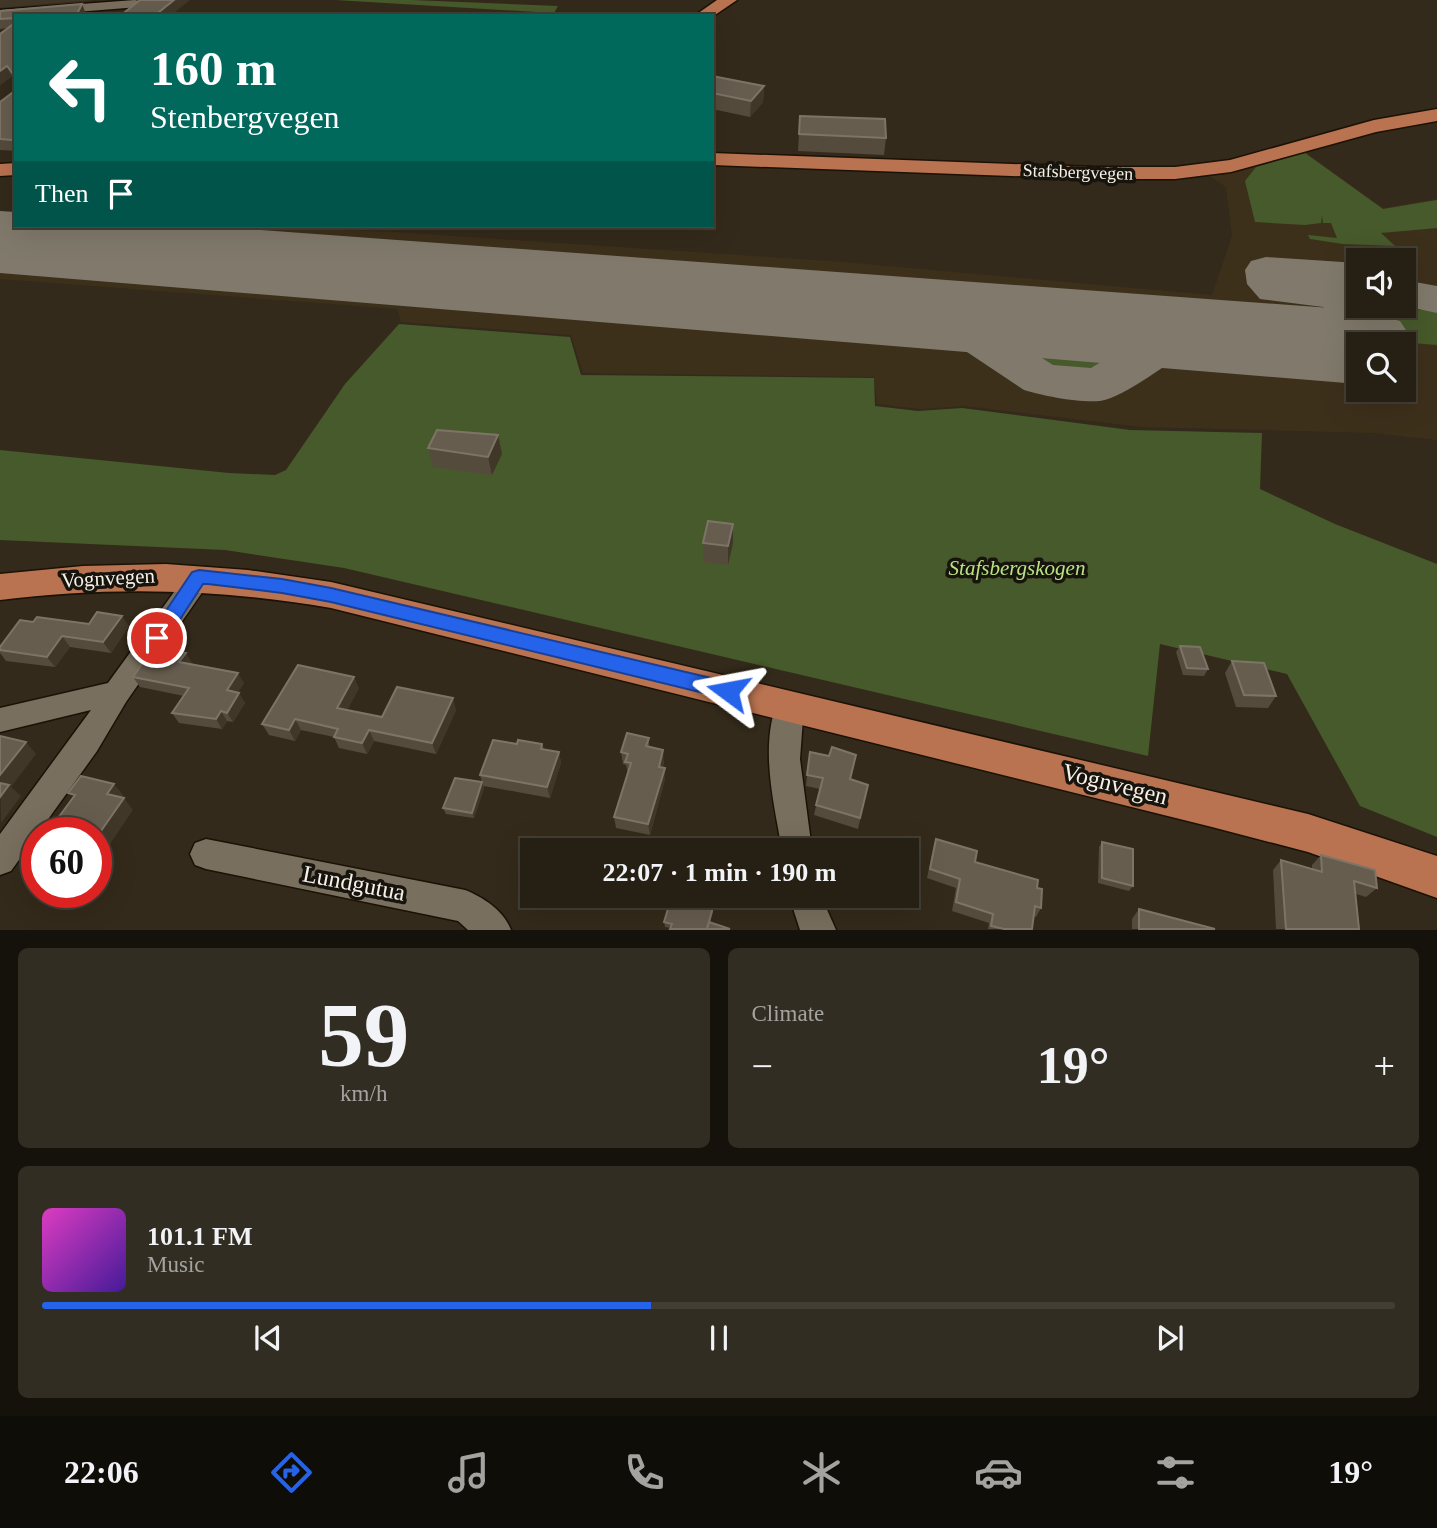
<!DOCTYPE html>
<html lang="en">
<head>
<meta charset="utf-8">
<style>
  :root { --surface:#262014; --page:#322d22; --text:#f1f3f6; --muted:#a4a3a0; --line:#423e34; --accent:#2563eb }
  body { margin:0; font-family:Georgia,serif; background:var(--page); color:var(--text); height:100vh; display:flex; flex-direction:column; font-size:26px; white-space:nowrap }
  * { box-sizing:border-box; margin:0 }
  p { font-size:23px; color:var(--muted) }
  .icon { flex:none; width:38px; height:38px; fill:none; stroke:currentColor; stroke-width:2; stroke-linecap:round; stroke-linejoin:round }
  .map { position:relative; height:930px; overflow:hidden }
  .drawer { display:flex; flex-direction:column; gap:18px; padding:18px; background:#15120b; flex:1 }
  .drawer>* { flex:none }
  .guide { position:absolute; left:14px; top:14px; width:700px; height:214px; border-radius:0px; box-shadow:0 7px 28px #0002,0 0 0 2px var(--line); background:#00695c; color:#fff; overflow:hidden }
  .tools { position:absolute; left:1346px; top:248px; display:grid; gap:14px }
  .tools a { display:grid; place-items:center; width:70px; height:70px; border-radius:0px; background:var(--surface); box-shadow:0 7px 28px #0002,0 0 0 2px var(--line); font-size:35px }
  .speed { position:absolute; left:21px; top:817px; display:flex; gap:14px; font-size:35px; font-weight:700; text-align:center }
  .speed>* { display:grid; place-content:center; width:91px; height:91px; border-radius:50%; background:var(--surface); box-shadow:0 7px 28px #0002,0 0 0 2px var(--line); line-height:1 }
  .speed .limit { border:10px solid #d22; background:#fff; color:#111 }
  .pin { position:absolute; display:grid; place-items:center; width:60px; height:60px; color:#fff; margin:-30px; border:4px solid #fff; border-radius:50%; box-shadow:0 2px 7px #0007 }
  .me { position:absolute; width:77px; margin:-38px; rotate:283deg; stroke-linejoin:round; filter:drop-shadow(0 0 5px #0008) }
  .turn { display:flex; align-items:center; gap:24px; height:147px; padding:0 21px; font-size:32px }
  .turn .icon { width:91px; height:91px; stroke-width:2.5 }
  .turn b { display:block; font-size:49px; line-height:60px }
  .then { display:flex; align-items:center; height:66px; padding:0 21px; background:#0003; gap:14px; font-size:26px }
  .big { font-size:52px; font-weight:600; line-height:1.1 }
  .drawer .card { flex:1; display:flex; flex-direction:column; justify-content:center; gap:10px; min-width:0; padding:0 24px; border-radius:10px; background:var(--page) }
  .drawer .dial { align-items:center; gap:0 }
  .dial b { font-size:91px; line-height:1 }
  .song { display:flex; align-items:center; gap:21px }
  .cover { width:84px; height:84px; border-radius:10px; background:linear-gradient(135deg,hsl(310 70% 55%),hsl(260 70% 35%)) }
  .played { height:7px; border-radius:4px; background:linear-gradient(90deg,var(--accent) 45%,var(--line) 45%) }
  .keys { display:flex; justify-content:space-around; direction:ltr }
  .heat { display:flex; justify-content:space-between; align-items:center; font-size:38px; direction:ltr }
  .drawer .tiles { flex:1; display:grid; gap:18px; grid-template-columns:1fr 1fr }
  .card:last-child { grid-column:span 2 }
  .trip { position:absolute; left:520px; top:838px; width:399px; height:70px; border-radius:0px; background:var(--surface); box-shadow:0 7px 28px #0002,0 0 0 2px var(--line); font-weight:600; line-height:70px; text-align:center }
  .menu { display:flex; height:112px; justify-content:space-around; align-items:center; background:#0f0d08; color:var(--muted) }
  .menu .icon { width:49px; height:49px }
  .menu .current { color:var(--accent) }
  .menu b { font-size:32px; color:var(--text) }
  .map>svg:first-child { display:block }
  .built { fill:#3d301b; fill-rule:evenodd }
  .green { fill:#475a2b }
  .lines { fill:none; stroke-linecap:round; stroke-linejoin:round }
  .taxiway { fill:#817a6c; fill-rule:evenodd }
  .runway { fill:#817a6c; fill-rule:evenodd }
  .minor-casing { stroke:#1b1205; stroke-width:3 }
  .major-casing { stroke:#1b1205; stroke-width:3 }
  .minor { fill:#796f5e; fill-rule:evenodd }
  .major { fill:#b97350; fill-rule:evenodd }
  .wall { fill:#554b3d }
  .shaded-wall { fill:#403728 }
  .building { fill:#665d4f; stroke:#7d7467; stroke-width:2 }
  .route { fill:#2563eb; stroke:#184099; stroke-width:2 }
  .labels { text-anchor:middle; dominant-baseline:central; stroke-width:7; stroke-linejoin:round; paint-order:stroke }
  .far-street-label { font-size:18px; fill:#f6f0e7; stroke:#17130d }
  .park-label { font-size:21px; font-style:italic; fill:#bae483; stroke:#17130d }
  .street-label { font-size:21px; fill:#f6f0e7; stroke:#17130d }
  .near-street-label { font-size:24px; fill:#f6f0e7; stroke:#17130d }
</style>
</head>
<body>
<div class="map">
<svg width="1437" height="930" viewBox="0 0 1437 930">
  <rect width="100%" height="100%" fill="#332a1b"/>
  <path class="built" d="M1305,152L1383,208L1437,199V440L1374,433L1142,427L964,406L920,409L877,404L874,377L583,373L571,335L401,322L397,309L0,279V214L16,215V226H232L395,232L843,262L1212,295L1232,236L1226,187L1207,174L1242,169ZM1358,261H1404V306H1358ZM1358,345H1404V390H1358Z"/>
  <g class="green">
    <polygon points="335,0 412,0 558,6 554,13"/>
    <polygon points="1305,153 1383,209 1437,200 1437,228 1381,233 1395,246 1343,244 1310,239 1308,235 1337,238 1331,223 1323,223 1322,215 1321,223 1305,225 1255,222 1245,181 1256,167"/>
    <polygon points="1367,306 1437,311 1437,345 1385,341"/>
    <polygon points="964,323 1159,339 1101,376 1038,370"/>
    <polygon points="399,324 570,337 581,375 874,378 875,406 918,411 962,408 1130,430 1262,433 1260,489 1335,524 1437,564 1437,837 1360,806 1287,674 1160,644 1148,756 344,568 225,550 0,540 0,450 229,473 275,475 286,470 345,384"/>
  </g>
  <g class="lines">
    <g class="taxiway">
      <path d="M1266,257L1358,263V306H1371L1387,337L1386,345H1358V358L1347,355L1340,345C1342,333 1333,314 1323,307L1260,299L1247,284L1245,270L1251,261Z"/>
      <polygon points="1404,280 1437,286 1437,313 1404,306"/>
      <path d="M941,300L957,304L1053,365L1091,368L1166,323L1182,319L1198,323L1205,333L1198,343C1175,358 1124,398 1100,401C1079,403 1044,396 1024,390L925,324L919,314L925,304Z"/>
    </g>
    <polygon class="runway" points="0,211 16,212 16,226 206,226 1358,310 1400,321 1417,347 1404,367 1404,345 1358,345 1358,384 0,273"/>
    <g class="minor-casing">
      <g id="minor">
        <polygon points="135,0 139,1 139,7 0,18 0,10"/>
        <polygon points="199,567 208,570 212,577 208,584 126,702 97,751 11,871 0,875 0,834 91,710 0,732 0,708 108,683 190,570"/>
        <path d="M790,693L800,696L804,705L800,759L812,850H782C774,803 758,742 780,696Z"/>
        <path d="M206,839L465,890C483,897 504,911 511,930H468L458,921L206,869L195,865L190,854L195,843Z"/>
        <polygon points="789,896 821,896 836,930 800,930"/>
      </g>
    </g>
    <g class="major-casing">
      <g id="major">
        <polygon points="717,0 737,0 712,17 694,16"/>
        <polygon points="1437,109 1437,121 1376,132 1231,172 1175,179 1096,179 712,165 712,153 1096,167 1175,167 1230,160 1374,120"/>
        <polygon points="16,163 16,175 0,176 0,164"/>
        <path d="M166,564L248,570L331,582L1308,814L1437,856V898L1308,852L1212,827L331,608C220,589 112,586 0,600V574L83,566Z"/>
      </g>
    </g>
    <use href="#minor" class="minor"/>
    <use href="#major" class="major"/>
  </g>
  <g class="wall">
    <polygon points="0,11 86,14 16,16 16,81 12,76 0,85 0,34 7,28 0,29"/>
    <polygon points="712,76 764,86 763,102 750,117 712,109"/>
    <polygon points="16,90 16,151 0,150 0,102"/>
    <polygon points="800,116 886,138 884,155 798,151"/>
    <polygon points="498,435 502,454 492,475 433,467 428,448"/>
    <polygon points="703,543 733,543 728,565 703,562"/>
    <polygon points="33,622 89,624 129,626 111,653 70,647 55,667 6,661 0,653 0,647"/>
    <polygon points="1180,646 1208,669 1204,676 1183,675 1176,652"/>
    <polygon points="1232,661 1276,696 1268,708 1236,707 1225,673"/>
    <polygon points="192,663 191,664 244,683 238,692 245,703 233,722 227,721 222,729 179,723 172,713 184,696 140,687 133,677"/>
    <polygon points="359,688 347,710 382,717 456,710 436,754 374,741 367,754 339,748 334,737 301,730 295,741 269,735 262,724"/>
    <polygon points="649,738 649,747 664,761 663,767 665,768 665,779 650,835 616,828 614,817 628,773 626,765 623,764 621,752"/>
    <polygon points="517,744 542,744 544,749 559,752 561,763 550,798 484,786 484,788 474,818 446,814 443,808 482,782 480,775"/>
    <polygon points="810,752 829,756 856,755 851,780 868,785 858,829 814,815 820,789 806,786"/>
    <polygon points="936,839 975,862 1037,888 1041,908 1036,917 1034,916 1032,929 988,929 989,923 952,911 956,888 927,878 933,849"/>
    <polygon points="1102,842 1133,886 1129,891 1098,883 1099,847"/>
    <polygon points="1321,855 1377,888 1366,897 1356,894 1359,929 1276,929 1273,870 1281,860 1312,869 1312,865"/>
    <polygon points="713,907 713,912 710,923 671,928 665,927 664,922"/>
    <polygon points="1139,909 1215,929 1132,929 1132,919"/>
  </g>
  <g class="shaded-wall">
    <polygon points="0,0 93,0 0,8"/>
    <polygon points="174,0 190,0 170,16 154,16"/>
    <polygon points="82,4 86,14 85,16 76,16"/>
    <polygon points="7,66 12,76 0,85 0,71"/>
    <polygon points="764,86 763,102 750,117 751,101"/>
    <polygon points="16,137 16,147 12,140"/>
    <polygon points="498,435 502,454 492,475 488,457"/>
    <polygon points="733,524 733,543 728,565 728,546"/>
    <polygon points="122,616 129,626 111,653 103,642"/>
    <polygon points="62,636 70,647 55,667 47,657"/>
    <polygon points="186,653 192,663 186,672 179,662"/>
    <polygon points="238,673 244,683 233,700 227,690"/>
    <polygon points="354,677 359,688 342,719 337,708"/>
    <polygon points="239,693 245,703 233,722 227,713"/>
    <polygon points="453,698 456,710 436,754 432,743"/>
    <polygon points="221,711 227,721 222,729 216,719"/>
    <polygon points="295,719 301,730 295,741 289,730"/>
    <polygon points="369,730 374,741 367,754 362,743"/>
    <polygon points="26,742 36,754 11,787 21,796 1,823 0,775"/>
    <polygon points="663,750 664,761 659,778 659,767"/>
    <polygon points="559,752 561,763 550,798 547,787"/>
    <polygon points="665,768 665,779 650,835 648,824"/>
    <polygon points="482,782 484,788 474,818 472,813"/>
    <polygon points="114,784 123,795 116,806 107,794"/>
    <polygon points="124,798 133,810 96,865 96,838"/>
  </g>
  <g class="building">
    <polygon points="140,0 174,0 154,16 120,16"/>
    <polygon points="82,4 76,16 16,16 16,18 0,19 0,11"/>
    <polygon points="16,22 16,78 7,66 0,71 0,34"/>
    <polygon points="712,76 764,86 751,101 712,93"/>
    <polygon points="16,90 16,137 12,140 0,139 0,102"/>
    <polygon points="800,116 885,119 886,138 799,134"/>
    <polygon points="437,430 498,435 488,457 428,448"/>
    <polygon points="708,521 733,524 728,546 703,543"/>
    <polygon points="97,612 122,616 103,642 62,636 47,657 0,650 0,647 20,620 33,622 37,617 89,624"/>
    <polygon points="1180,646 1200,647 1208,669 1187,668"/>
    <polygon points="154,647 186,653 179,662 238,673 227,690 239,693 227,713 221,711 216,719 172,713 189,688 133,677"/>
    <polygon points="1232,661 1264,663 1276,696 1244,695"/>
    <polygon points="298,665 354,677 337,708 382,717 397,687 453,698 432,743 369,730 362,743 334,737 338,729 295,719 289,730 262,724"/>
    <polygon points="627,733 649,738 646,746 663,750 659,767 665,768 648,824 614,817 631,763 625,762 628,754 621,752"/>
    <polygon points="0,736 26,742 0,775"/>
    <polygon points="493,740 517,744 518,740 542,744 541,749 559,752 547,787 480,775"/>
    <polygon points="832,747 856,755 850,779 868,785 860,818 816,805 823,778 807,775 810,752 829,756"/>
    <polygon points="81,776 114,784 107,794 124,798 96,838 96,833 47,833 75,795 68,793"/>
    <polygon points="455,778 482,782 472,813 443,808"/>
    <polygon points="0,783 9,785 0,797"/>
    <polygon points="936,839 977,851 975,862 1038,880 1037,888 1042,889 1041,908 1035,906 1032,929 1004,929 991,926 993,914 956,902 960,879 930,869"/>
    <polygon points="1102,842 1133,849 1133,886 1102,878"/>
    <polygon points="858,843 874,847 873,850 857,850"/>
    <polygon points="37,847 37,857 31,856"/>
    <polygon points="1321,855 1375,870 1377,888 1354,881 1359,929 1286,929 1281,860 1322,872"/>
    <polygon points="671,899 678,901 679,899 713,907 707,929 670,929 672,924 664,922"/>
    <polygon points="1139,909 1215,929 1139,929"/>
    <polygon points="709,922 730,929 707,929"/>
  </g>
  <polygon class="route" points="199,570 282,579 331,588 728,682 735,685 738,691 735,696 728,699 331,602 282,593 208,584 203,584 164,644 157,646 151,644 148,638 151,633 192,572"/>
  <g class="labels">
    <g class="far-street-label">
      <text transform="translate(1078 172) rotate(2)">Stafsbergvegen</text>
    </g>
    <g class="park-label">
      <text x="1017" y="568">Stafsbergskogen</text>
    </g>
    <g class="street-label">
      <text transform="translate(108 578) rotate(-3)">Vognvegen</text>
    </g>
    <g class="near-street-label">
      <text transform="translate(1115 784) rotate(14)">Vognvegen</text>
      <text transform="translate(354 883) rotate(11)">Lundgutua</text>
    </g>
  </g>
</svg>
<div class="tools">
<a><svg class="icon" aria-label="sound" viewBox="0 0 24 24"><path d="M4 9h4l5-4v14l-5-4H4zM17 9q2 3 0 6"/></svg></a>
<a><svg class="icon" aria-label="search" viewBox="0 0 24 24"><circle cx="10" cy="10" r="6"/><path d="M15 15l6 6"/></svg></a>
</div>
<div class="speed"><div class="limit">60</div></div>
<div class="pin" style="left:157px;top:638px;background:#d93025"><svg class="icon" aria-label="arrive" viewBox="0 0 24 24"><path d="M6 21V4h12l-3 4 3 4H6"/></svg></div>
<svg class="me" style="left:728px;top:691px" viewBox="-20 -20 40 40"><path d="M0-17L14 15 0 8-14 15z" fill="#2563eb" stroke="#fff" stroke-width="4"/></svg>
<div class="trip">22:07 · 1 min · 190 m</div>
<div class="guide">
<div class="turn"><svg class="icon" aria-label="left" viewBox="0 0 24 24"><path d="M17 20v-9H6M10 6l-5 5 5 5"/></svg><div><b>160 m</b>Stenbergvegen</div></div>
<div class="then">Then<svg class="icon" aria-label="arrive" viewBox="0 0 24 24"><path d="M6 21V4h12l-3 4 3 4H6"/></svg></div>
</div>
</div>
<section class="drawer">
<div class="tiles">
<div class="card dial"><b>59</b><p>km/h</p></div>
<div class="card"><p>Climate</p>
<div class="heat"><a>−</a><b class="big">19°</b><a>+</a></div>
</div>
<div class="card">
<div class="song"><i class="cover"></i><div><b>101.1 FM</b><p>Music</p></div></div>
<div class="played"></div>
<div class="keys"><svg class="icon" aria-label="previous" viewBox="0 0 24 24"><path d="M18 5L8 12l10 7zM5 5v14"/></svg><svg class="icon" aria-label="pause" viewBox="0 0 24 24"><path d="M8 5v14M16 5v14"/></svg><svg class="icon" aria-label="next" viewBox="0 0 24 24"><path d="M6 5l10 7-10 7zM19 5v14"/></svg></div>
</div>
</div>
</section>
<nav class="menu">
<b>22:06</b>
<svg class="icon current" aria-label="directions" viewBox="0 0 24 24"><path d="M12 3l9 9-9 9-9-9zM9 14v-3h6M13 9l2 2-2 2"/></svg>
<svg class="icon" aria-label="music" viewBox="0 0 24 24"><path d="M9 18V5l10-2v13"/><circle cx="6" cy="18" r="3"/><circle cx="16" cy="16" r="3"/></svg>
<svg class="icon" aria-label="phone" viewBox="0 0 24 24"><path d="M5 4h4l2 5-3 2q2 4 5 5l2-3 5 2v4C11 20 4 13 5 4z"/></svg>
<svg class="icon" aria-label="climate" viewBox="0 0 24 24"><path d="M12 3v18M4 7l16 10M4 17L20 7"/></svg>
<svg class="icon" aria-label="car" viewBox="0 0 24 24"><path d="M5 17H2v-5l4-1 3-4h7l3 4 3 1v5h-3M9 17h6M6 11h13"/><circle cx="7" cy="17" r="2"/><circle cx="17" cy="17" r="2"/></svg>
<svg class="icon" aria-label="filters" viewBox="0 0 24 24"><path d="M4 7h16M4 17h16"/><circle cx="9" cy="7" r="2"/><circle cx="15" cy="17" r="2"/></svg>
<b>19°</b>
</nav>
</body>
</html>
